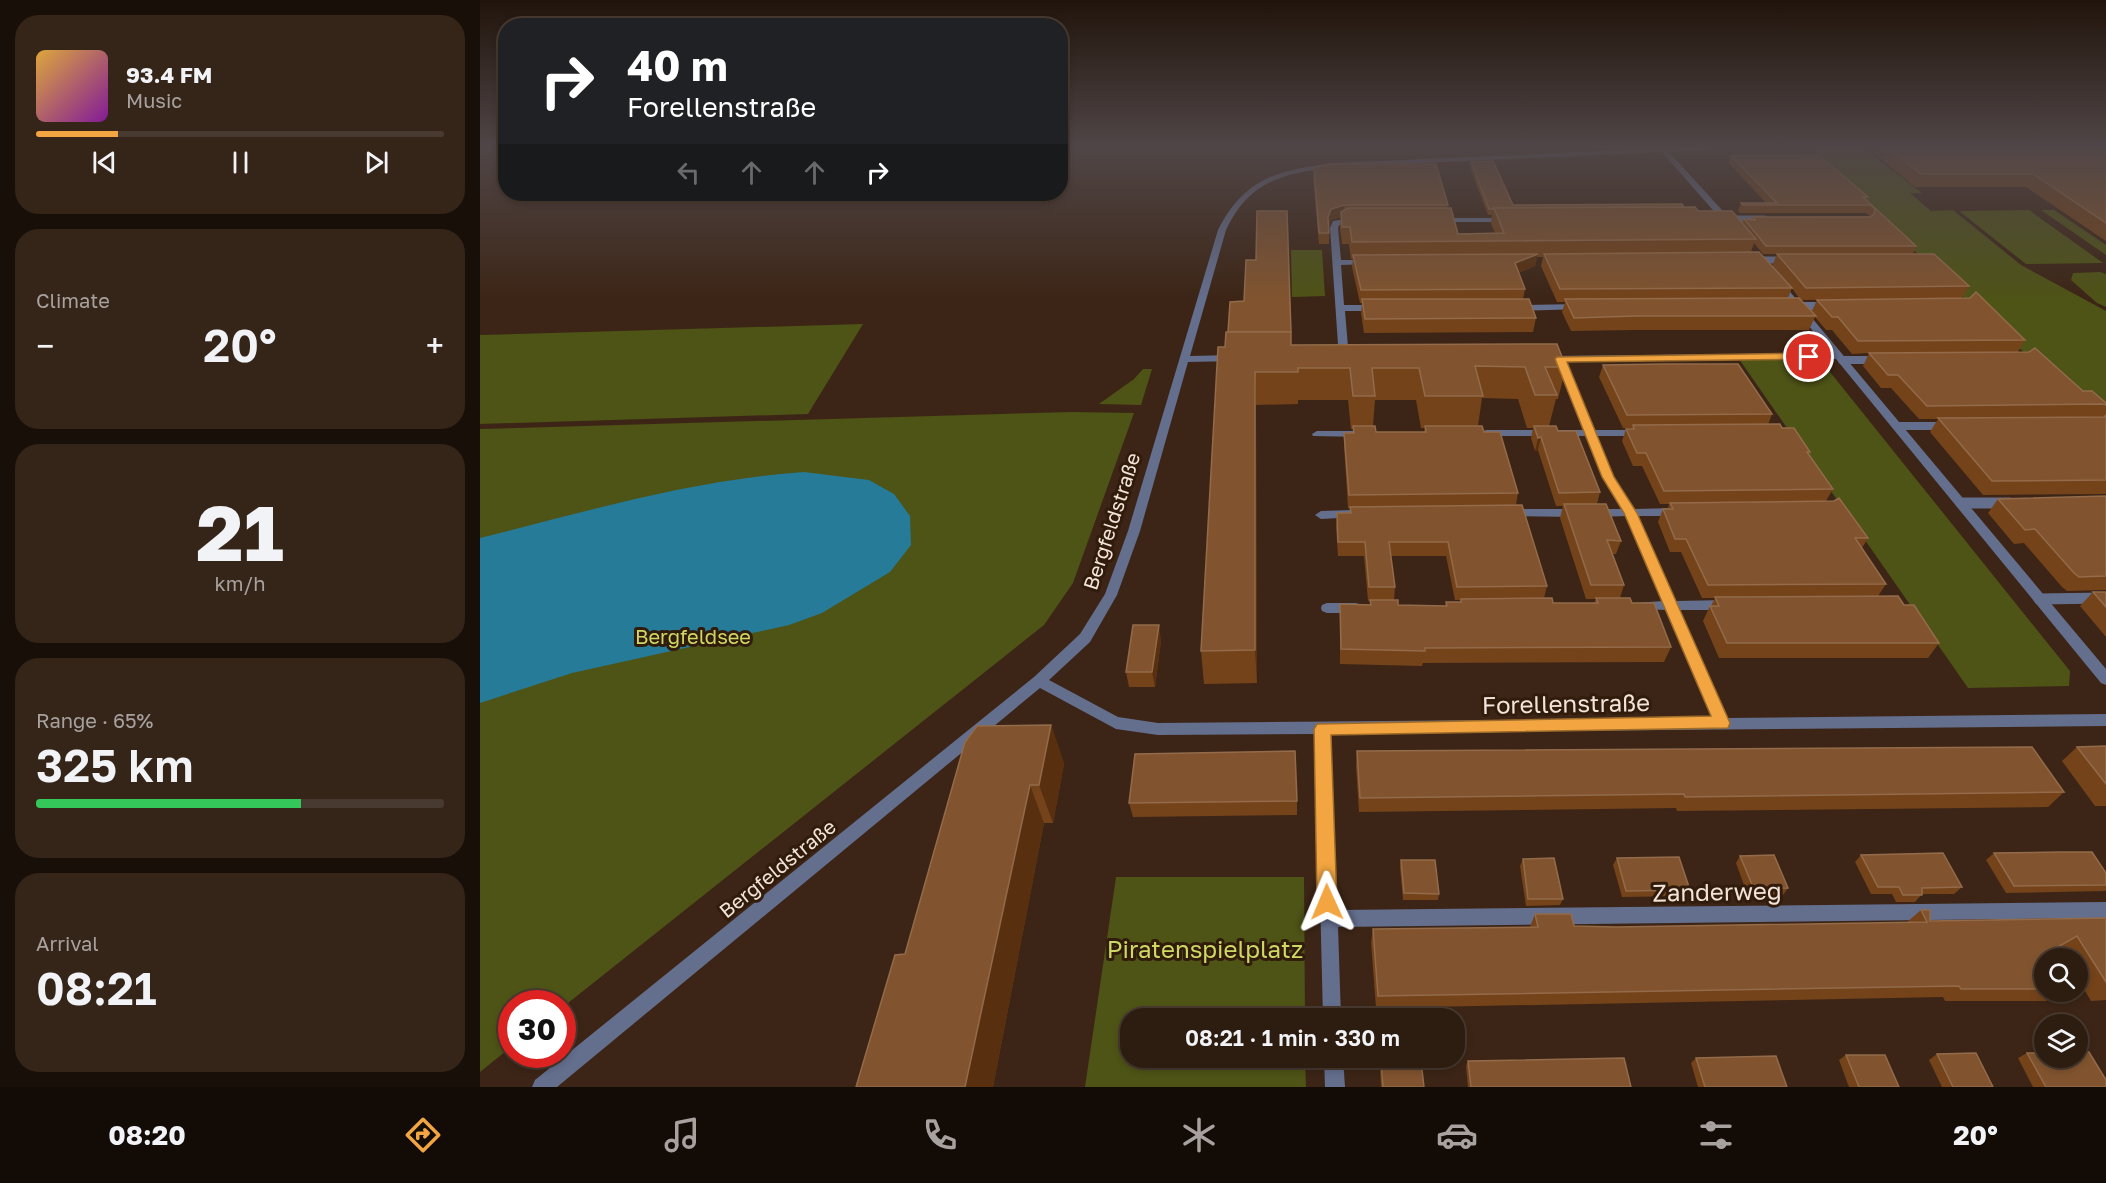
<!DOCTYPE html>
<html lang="en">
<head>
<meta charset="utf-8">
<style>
  :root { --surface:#2d1c10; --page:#352519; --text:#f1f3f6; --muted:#a7a19f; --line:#483a30; --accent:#f2a541 }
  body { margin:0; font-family:"Golos Text",sans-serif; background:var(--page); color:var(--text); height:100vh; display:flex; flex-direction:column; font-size:22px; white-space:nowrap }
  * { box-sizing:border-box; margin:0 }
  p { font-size:20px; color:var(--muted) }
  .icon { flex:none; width:33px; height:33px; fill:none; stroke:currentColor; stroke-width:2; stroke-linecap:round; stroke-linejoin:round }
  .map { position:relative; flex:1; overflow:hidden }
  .drawer { display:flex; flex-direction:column; gap:15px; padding:15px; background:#190f09; width:480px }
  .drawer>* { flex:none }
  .banner { position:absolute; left:18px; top:18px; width:570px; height:183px; border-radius:24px; box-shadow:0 3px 9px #0003,0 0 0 2px var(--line); background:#202124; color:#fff; overflow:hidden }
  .tools { position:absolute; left:1554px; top:948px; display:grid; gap:12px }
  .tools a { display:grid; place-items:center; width:54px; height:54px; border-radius:50%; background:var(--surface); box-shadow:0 3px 9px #0003,0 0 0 2px var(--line); font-size:30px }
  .speed { position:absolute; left:18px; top:990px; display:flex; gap:12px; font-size:30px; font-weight:700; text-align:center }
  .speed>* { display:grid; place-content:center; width:78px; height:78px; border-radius:50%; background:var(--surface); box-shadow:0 3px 9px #0003,0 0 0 2px var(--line); line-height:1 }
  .speed .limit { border:9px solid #d22; background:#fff; color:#111 }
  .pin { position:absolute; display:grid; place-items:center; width:51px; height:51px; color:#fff; margin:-26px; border:3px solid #fff; border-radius:50%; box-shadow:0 2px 6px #0007 }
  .me { position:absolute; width:66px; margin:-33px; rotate:359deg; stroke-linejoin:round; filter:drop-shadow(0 0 4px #0008) }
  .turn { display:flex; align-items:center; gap:21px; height:126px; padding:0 30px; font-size:27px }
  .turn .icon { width:78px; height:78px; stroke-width:2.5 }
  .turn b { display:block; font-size:42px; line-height:51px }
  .lanes { display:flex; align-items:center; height:57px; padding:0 30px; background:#0003; justify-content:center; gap:30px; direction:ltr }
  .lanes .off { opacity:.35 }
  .big { font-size:45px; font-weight:600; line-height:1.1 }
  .drawer .card { flex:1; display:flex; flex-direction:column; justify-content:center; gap:9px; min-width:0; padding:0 21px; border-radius:24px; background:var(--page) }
  .drawer .dial { align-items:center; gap:0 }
  .dial b { font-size:78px; line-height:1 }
  .song { display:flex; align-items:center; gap:18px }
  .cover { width:72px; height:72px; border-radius:9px; background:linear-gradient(135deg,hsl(40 70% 55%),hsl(290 70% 35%)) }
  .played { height:6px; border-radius:3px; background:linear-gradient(90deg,var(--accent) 20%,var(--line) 20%) }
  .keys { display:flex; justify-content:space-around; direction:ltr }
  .heat { display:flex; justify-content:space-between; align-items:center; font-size:33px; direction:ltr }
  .charge { height:9px; border-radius:4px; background:linear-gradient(90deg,#34c759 65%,var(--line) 0) }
  .trip { position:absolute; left:640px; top:1008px; width:345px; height:60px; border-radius:24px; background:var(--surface); box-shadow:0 3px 9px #0003,0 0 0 2px var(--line); font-weight:600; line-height:60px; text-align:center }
  .tab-bar { display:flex; height:96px; justify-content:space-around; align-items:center; background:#120b06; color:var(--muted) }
  .tab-bar .icon { width:42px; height:42px }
  .tab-bar .current { color:var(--accent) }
  .tab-bar b { font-size:27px; color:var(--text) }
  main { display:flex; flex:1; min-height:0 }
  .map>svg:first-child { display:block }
  .green { fill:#4e5316 }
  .water { fill:#267b98 }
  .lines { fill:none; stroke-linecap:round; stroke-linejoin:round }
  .service-far2 { stroke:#646f8e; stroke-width:7 }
  .service-far1 { stroke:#646f8e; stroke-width:8 }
  .service { stroke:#646f8e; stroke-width:11 }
  .minor { fill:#646f8e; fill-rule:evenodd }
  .wall { fill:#74431a; fill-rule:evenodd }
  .shaded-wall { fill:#583010 }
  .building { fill:#81542f; stroke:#936b4a; stroke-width:1.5 }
  .route { fill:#f2a541; stroke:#9d6b2a; stroke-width:1.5 }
  .labels { text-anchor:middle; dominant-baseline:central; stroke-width:6; stroke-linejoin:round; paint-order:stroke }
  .street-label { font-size:20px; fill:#f3e4da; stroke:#311c0c }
  .park-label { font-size:20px; fill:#ced963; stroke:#311c0c }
  .near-street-label { font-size:24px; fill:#f3e4da; stroke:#311c0c }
  .near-park-label { font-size:24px; fill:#ced963; stroke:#311c0c }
</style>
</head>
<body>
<main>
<section class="drawer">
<div class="card">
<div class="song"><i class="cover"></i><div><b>93.4 FM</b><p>Music</p></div></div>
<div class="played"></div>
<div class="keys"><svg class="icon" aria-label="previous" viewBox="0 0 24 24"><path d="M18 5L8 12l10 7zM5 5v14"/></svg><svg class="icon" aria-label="pause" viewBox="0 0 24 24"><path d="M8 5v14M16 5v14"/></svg><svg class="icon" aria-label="next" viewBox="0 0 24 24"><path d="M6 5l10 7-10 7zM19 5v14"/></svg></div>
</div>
<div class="card"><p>Climate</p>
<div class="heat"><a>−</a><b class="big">20°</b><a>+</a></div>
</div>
<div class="card dial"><b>21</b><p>km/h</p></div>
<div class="card"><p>Range · 65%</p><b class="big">325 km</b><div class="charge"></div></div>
<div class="card"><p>Arrival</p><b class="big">08:21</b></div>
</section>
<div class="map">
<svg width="1626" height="1087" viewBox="0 0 1626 1087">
  <rect width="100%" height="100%" fill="#3c2516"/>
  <g class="green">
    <polygon points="1383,148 1442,193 1430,193 1451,211 1473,210 1541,265 1626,311 1626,410 1592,396 1471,286 1329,149"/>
    <polygon points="1549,210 1623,263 1546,264 1479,211"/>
    <polygon points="1561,210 1574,210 1626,245 1626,255"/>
    <polygon points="811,250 842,250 845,296 812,297"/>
    <polygon points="1620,272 1626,274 1626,307 1617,303 1591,280 1593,273"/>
    <polygon points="383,324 328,414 0,424 0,335"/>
    <polygon points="1259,359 1329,360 1346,367 1590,671 1589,686 1488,688"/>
    <polygon points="663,369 672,369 661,405 619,404 654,379"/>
    <polygon points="592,412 654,413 593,583 564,625 83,1007 82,1004 32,1004 31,1047 0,1072 0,429"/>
    <polygon points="636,877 824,877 825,1018 651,1018 651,1058 825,1058 826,1087 605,1087"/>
  </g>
  <path class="water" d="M324,472L389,480L414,494L430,516L431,545L410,572L342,613L309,625L92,673L0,703V538C108,511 212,480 324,472Z"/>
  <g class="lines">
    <g class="service-far2">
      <polyline points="1246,219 1284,219"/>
      <polyline points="1278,260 1308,260"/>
    </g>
    <g class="service-far1">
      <polyline points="1317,306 1348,306"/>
      <polyline points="1362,360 1399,360"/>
      <polyline points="1418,426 1466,426"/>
    </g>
    <g class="service">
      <polyline points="1481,503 1530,503"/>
      <polyline points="1559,599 1626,598"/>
    </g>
    <g class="minor">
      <path d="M1188,148H1231L1228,150L1189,152L1252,221V225H1246L1182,152L854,167C803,174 770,180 746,230L710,356L754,355L759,358L754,361L708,362L660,531L637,595L610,642L569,680L638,717L678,723L1232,718L1187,610L1155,609L1154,606L1155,603L1183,601L1147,516L1115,517L1109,513L1115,509H1143L1122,477L1106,436H1006L1001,433L1006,430H1104L1076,362H1068L1063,359L1068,356L1351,353L1295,285L1294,283L1298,280L1301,281L1626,669V685L1621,683L1356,359L1086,362L1114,430H1160L1165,433L1160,436H1117L1134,477L1154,509L1197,508L1203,512L1197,516H1158L1195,601L1248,600L1253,602L1254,605L1253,608L1248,610H1200L1247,718L1626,714V726L850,733L857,910L1626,902V918L858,927L861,1018H843L836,734L678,735L636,729L560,688L77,1087H52L55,1080L554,677L600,634L625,594L648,531L738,230C765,177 799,170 854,163Z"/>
      <polygon points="875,218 878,218 878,222 859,225 858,228 861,260 889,260 893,262 889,264 861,265 864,305 896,305 900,308 896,311 865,311 869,359 864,362 859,359 850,228 853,221"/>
      <polygon points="956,218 1028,218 1032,220 1028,222 956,222"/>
      <polygon points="1100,304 1104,307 1103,309 1036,311 1032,308 1036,305"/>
      <polygon points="837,431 881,431 886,434 881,437 833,436 832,434"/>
      <polygon points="1028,509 1098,509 1104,513 1098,517 1024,516 1022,513 1024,510"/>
      <polygon points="873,510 879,514 877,517 841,519 835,515 841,511"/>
      <polygon points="847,603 876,603 881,605 882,608 881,611 876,613 847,613 842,611 841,608 842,605"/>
      <polygon points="844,1058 863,1058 865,1087 845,1087"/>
    </g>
  </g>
  <g class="wall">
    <polygon points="1396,148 1626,148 1626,241 1546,187 1435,187 1394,153"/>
    <path d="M1251,156L1388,197L1386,201L1436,246L1433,254L1489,286L1482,298L1321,300L1332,311L1337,300L1545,340L1538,352L1603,391L1626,403V494L1503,495L1450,432L1458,419H1439L1411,388H1401L1383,366L1389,353L1372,354L1352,330H1346L1335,317L1329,330H1152L1091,331L1082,312L1085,302H1077L1061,266L1063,257H1057L1055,266L1038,273L1045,289L1043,299L1056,318L1053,332L884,333L881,313L882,303H880L872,267L873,259H871L869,244H862L860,228L861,217L851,220L849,226V244H839L833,178L834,168L968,205L967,208L978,234L1015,233L1011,224L1012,215H1008L990,168L991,162L1033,205L1204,207L1262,223L1264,219H1272L1273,217L1390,216L1386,213H1260L1258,211L1261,203H1286L1249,163ZM1274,243L1283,254H1297L1292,266L1307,283L1271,252ZM1312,288L1319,298H1308Z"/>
    <path d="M811,345L1086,367L1078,399H1076L1069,426L1078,431L1120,492L1117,504L1141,541L1136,554H1132L1144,585L1140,598L1152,603L1191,647L1184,662L943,663L942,666L860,664V604L890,605V600L888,601L884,556H858L856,527L857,513H870V508H868L864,446V433H873V429H871L868,400H818V404L776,405L777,683L724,684L721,651L745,347ZM1002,398L1038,399L1047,428H1053L1051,438L1055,451L1058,450L1076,506H1083L1080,518L1106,599H1116L1114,603H1073L1064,598L1067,586L1036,505L1038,493L1004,432L998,426ZM895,400H936L941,428H945L944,432H896L893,426ZM911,556H966L975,600H981L980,602H966L965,606L918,605L914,600L915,587Z"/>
    <polygon points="1123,365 1292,414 1288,425 1302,428 1330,452 1329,455 1353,489 1346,501 1388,538 1382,548 1406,584 1398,596 1424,605 1459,643 1448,658 1239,658 1223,621 1230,606 1231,606 1235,598 1222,598 1201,552 1190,552 1178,522 1183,509 1188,509 1189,504 1180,504 1162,466 1153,466 1142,441 1146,429 1151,429 1152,428 1143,428 1119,377"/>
    <polygon points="1626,496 1626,590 1587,591 1582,587 1544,543 1534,544 1508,513 1518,499"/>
    <polygon points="1613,592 1626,592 1626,637 1600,606"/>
    <polygon points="681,640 675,687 649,687 646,672"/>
    <polygon points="571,725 584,764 573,823 564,823 513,1087 376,1087 425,954"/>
    <polygon points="1626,746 1626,806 1615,806 1582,761 1597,747"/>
    <polygon points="877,751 1584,792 1568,807 1197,811 1196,808 879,812 876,766"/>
    <polygon points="817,801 817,815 653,817 649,803"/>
    <polygon points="1514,853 1626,873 1626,890 1625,891 1526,893 1506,860"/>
    <polygon points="1381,855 1482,887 1474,894 1442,894 1435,902 1416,902 1412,894 1391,894 1375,862"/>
    <polygon points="1260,856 1308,888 1303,895 1268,896 1256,863"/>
    <polygon points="1137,858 1210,890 1205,896 1142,897 1133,865"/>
    <polygon points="1043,859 1083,899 1080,905 1046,906 1040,866"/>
    <polygon points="921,860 959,894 958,900 923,900 920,867"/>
    <polygon points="1441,910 1450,921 1626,918 1626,1000 1611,1001 1598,979 1598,958 1585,958 1578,948 1565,956 1564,992 1581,992 1566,1001 1465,1001 1463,997 896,1008 891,942 893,929 1050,927 1055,914 1094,926 1136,927 1426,923"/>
    <polygon points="1547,1053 1626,1087 1553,1087 1538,1058"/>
    <polygon points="1457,1054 1513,1087 1462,1087 1449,1060"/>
    <polygon points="1366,1055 1419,1087 1369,1087 1359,1060"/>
    <polygon points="1216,1058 1307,1087 1218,1087 1211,1063"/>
    <polygon points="988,1061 1151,1087 988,1087 986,1066"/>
    <polygon points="901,1062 944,1087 901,1087 900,1068"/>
  </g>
  <g class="shaded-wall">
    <polygon points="864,205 863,216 861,212 861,217 851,220 848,228 848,217 851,209"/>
    <polygon points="1058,254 1055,266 1032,275 1035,263"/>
    <polygon points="775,372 776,405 777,683 775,650"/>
    <polygon points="1061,437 1058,450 1055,451 1058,438"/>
    <polygon points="679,625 681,640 675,687 672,672"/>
    <polygon points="571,725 584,764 573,823 559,785"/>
    <polygon points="550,785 564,823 513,1087 485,1087"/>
    <polygon points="1597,936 1578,948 1546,967 1564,955"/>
  </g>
  <g class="building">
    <polygon points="1408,148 1626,148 1626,223 1553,174 1441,174"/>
    <polygon points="1339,155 1388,197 1383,197 1436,246 1286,246 1264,219 1275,220 1273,217 1390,217 1394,214 1395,209 1390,205 1263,205 1261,203 1297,203 1251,156"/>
    <polygon points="1013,161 1033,205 1202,204 1204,207 1014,208 1014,209 1009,209 991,162"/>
    <polygon points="850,164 956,164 968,205 864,205 851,209 848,217 849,233 839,233 834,168"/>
    <polygon points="1215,207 1218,211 1252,211 1276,239 872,242 870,227 862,227 861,212 868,208 971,208 978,234 1024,233 1014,208"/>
    <polygon points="777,211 807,211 811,332 748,332 750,302 764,301 766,260 776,260"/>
    <polygon points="1279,252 1312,288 1080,289 1064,254"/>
    <polygon points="1058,254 1035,263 1045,289 881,290 873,255"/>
    <polygon points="1297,254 1454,254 1489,286 1326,288"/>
    <polygon points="1496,292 1545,340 1378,341 1358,317 1352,317 1337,300 1490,298"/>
    <polygon points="1319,298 1336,316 1156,316 1094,318 1085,299"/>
    <polygon points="882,299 1049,299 1056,318 885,319"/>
    <polygon points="746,332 811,332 811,345 1077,344 1086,367 1065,367 1077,395 1055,395 1045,367 995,366 1003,396 945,396 939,368 892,368 895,396 873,396 870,368 818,368 818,372 775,372 775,650 721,651 738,347 745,347"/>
    <polygon points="1555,348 1603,391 1612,391 1626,403 1626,405 1623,404 1447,406 1418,375 1408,375 1389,353 1549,352"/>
    <polygon points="1183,364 1258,364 1292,414 1147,415 1123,365"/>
    <polygon points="1626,415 1626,480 1512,481 1458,418 1624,417"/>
    <polygon points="1300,424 1302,428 1314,428 1330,452 1327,452 1353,489 1184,491 1166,453 1157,453 1146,429 1154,429 1153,425"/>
    <polygon points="873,426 895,426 896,432 946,432 945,426 1002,426 1004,432 1020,432 1038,493 869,495 864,433 874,433"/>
    <polygon points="1054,426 1076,426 1078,431 1096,431 1120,492 1079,493 1061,437 1058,438"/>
    <polygon points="1626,496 1626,576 1599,577 1594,573 1555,529 1545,530 1518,499"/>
    <polygon points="1359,498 1388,538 1375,538 1406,584 1228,585 1206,539 1195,539 1183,509 1193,509 1190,503 1354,501"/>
    <polygon points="1084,504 1126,504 1141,541 1127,540 1144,585 1111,585"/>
    <polygon points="1042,505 1067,586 977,587 968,542 909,542 915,587 889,587 885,542 858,542 857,513 871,513 870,507"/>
    <polygon points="1613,592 1626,592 1626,607"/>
    <polygon points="1418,596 1424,605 1434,605 1459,643 1247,643 1230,606 1239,606 1235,597"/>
    <polygon points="1072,598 1073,603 1118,603 1116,598 1150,598 1152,603 1174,603 1191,647 945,648 945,651 861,649 860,604 891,605 890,600 918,600 918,605 967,606 966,602 981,602 981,599"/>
    <polygon points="653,625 679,625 672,672 646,672"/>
    <polygon points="571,725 559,785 550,785 485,1087 376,1087 415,955 425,954 485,742 497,726"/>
    <polygon points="1626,746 1626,784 1597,747"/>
    <polygon points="1552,747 1584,792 1205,797 1204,794 880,798 877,751"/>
    <polygon points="815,751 817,801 649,803 655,754"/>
    <polygon points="1581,852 1612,852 1626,873 1626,885 1534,886 1514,853"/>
    <polygon points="1463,853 1482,887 1442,888 1442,895 1423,895 1419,887 1398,887 1381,855"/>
    <polygon points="1294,855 1308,888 1274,889 1260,856"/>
    <polygon points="1199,857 1210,890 1146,891 1137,858"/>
    <polygon points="1074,858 1083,899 1048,899 1043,859"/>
    <polygon points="921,860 955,860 959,894 924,893"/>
    <polygon points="1441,910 1450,910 1450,921 1626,918 1626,982 1597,936 1564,955 1566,958 1564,958 1564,989 1481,989 1479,986 898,996 893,929 1058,927 1055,914 1091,914 1094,926 1136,927 1447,922"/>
    <polygon points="1598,1052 1609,1052 1626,1080 1626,1087 1566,1087 1547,1053 1564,1053 1564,1058 1598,1058"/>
    <polygon points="1496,1053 1513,1087 1473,1087 1457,1054"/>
    <polygon points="1366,1055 1405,1055 1419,1087 1379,1087"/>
    <polygon points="1296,1056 1307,1087 1225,1087 1216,1058"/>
    <polygon points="1144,1058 1151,1087 991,1087 988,1061"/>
    <polygon points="941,1061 944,1087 903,1087 901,1062"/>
  </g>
  <linearGradient id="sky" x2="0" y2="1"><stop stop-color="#21140c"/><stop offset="0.49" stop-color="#504647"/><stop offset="1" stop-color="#504647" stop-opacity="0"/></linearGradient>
  <rect width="1626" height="300" fill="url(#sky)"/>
  <polygon class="route" points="1329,353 1335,357 1333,359 1087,362 1134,477 1157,513 1250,723 1248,728 851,735 857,902 854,908 847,911 840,908 837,902 834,729 837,724 1231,716 1144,513 1122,477 1075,359 1077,357"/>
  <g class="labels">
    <g class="street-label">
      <text transform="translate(631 521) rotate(-72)">Bergfeldstraße</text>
      <text transform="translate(297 868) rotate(-39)">Bergfeldstraße</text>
    </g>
    <g class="park-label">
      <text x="213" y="636">Bergfeldsee</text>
    </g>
    <g class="near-street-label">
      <text transform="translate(1086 703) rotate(-1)">Forellenstraße</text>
      <text transform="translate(1237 891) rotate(-1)">Zanderweg</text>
    </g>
    <g class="near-park-label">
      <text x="725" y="948">Piratenspielplatz</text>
    </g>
  </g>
</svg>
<div class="tools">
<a><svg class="icon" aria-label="search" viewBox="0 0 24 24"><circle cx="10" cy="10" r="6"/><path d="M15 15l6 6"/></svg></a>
<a><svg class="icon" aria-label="layers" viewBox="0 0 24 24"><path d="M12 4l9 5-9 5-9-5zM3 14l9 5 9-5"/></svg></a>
</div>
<div class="speed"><div class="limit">30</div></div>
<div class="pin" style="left:1329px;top:357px;background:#d93025"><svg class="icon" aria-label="arrive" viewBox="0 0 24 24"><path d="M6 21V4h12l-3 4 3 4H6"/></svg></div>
<svg class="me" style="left:847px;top:902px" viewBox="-20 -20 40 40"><path d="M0-17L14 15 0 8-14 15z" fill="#f2a541" stroke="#fff" stroke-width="4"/></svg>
<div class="trip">08:21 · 1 min · 330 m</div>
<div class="banner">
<div class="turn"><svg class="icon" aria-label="right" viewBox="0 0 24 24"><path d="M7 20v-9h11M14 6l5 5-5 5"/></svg><div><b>40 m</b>Forellenstraße</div></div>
<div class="lanes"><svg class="icon off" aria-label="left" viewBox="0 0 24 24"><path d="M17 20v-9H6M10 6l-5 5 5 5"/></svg><svg class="icon off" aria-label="ahead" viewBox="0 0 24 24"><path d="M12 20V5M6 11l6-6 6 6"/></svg><svg class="icon off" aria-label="ahead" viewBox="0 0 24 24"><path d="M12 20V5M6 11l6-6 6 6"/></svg><svg class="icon" aria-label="right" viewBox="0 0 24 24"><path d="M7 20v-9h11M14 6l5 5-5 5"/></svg></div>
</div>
</div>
</main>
<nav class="tab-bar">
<b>08:20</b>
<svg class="icon current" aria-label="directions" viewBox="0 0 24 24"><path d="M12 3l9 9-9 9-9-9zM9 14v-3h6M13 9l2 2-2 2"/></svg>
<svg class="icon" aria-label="music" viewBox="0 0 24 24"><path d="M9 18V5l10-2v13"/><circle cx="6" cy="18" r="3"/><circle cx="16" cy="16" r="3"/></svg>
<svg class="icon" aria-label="phone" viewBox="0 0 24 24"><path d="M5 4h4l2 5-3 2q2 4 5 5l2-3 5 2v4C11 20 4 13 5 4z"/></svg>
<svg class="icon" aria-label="climate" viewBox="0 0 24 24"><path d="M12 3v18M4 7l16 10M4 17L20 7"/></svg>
<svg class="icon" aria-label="car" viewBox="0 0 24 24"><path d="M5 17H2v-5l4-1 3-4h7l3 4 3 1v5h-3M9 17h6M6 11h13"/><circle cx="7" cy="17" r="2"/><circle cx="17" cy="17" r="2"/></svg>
<svg class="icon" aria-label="filters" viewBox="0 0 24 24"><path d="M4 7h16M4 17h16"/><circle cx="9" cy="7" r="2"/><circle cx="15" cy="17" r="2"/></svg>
<b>20°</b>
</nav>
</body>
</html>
